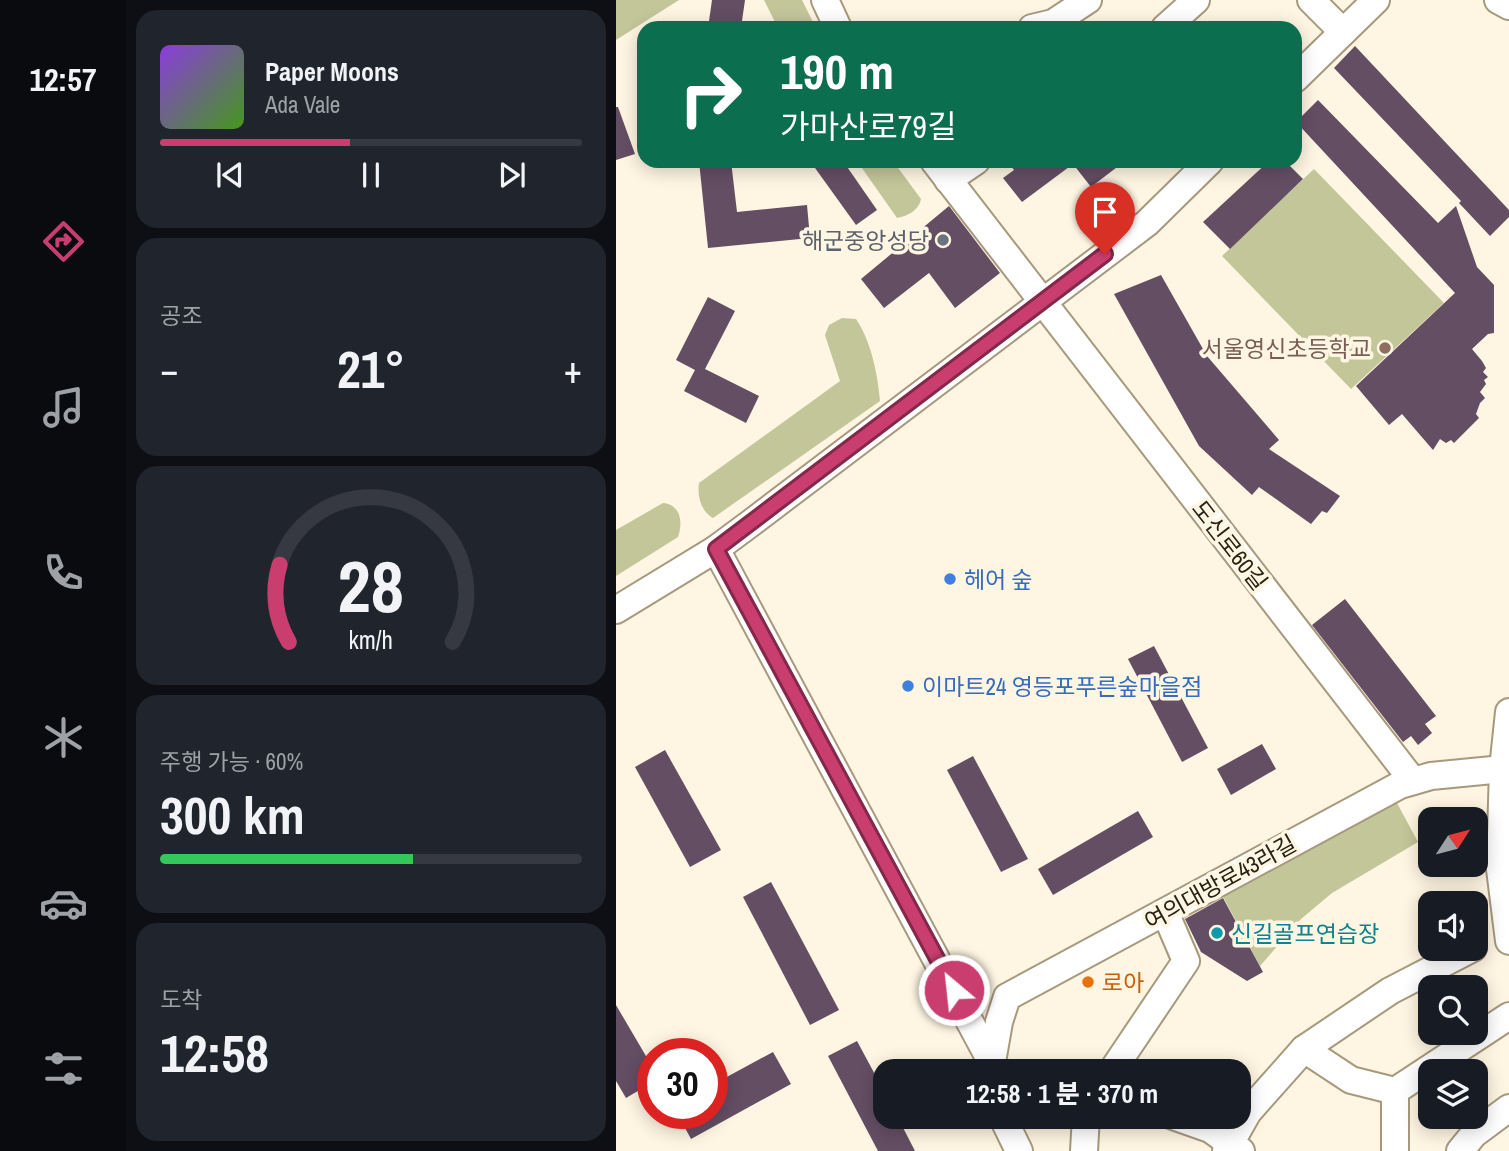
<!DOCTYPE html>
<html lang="ko">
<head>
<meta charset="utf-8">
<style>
  :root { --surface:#171b24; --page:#20242c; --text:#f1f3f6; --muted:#9ea1a6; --line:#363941; --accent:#c93d6f }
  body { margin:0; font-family:"Archivo Narrow","Noto Sans KR",sans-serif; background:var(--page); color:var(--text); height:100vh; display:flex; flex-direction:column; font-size:26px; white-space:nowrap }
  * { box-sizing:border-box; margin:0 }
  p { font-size:23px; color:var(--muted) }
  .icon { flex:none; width:38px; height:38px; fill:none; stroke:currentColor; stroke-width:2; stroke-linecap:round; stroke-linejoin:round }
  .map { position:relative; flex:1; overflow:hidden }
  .drawer { display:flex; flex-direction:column; gap:10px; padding:10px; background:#0d0f14; width:490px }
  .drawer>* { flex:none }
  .guide { position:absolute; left:21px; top:21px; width:665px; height:147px; border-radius:21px; box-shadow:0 4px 18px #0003; background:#0b6e4f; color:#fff; overflow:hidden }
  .needle { width:46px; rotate:54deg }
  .fabs { position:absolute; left:802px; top:807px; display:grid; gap:14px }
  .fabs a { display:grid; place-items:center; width:70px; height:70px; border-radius:14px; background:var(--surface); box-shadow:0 4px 18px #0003; font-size:35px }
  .speed { position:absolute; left:21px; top:1038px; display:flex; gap:14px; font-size:35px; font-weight:700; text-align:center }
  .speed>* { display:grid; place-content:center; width:91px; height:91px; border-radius:50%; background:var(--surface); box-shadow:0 4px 18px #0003; line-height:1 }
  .speed .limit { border:10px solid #d22; background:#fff; color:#111 }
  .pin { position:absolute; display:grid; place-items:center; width:60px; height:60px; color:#fff; margin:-72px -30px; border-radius:50% 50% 50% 0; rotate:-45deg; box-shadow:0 0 7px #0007 }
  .pin .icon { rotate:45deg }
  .me { position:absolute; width:77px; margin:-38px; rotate:332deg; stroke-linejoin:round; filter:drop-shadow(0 0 5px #0008) }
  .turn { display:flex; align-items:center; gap:24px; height:147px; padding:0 28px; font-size:32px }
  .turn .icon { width:91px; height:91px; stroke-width:2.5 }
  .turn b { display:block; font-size:49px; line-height:60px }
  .big { font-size:52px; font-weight:800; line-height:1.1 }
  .drawer .card { flex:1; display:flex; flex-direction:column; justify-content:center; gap:10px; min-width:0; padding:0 24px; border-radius:21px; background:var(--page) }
  .drawer .dial { align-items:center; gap:0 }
  .dial svg { height:182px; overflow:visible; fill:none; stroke:var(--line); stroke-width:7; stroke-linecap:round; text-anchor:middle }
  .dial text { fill:var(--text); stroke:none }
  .song { display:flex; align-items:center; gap:21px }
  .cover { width:84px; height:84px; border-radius:10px; background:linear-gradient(135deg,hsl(270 70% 55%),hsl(100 70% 35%)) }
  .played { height:7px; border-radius:4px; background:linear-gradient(90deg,var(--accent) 45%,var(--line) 45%) }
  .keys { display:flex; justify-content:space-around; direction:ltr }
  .heat { display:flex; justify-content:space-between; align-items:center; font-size:38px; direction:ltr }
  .charge { height:10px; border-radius:5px; background:linear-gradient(90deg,#34c759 60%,var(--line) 0) }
  .trip { position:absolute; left:257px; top:1059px; width:378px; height:70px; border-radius:21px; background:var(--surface); box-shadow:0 4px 18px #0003; font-weight:800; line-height:70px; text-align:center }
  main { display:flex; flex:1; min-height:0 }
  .dock { display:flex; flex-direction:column; width:126px; justify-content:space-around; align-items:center; background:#090b0e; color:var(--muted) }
  .dock .icon { width:49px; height:49px }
  .dock .active { color:var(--accent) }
  .dock b { font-size:32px; color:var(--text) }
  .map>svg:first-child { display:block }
  .green { fill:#c2c699 }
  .building { fill:#644e64 }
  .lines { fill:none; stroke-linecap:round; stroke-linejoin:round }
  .minor-casing { stroke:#a7997c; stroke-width:30 }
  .minor { stroke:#fff; stroke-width:26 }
  .route-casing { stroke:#832848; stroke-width:18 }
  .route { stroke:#c93d6f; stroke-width:12 }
  .worship-dot { fill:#6b7280; stroke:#fef5e2; stroke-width:2.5 }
  .education-dot { fill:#8d6e63; stroke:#fef5e2; stroke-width:2.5 }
  .shop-dot { fill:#3f7fe0; stroke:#fef5e2; stroke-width:2.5 }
  .culture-dot { fill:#0f9aa8; stroke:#fef5e2; stroke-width:2.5 }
  .food-dot { fill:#e8710a; stroke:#fef5e2; stroke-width:2.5 }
  .labels { text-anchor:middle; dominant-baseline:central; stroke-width:7; stroke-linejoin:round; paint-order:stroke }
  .worship-label { font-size:23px; fill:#5b616d; stroke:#fef5e2; text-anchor:end }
  .education-label { font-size:23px; fill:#785e54; stroke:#fef5e2; text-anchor:end }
  .street-label { font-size:23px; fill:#272116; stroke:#fef5e2 }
  .shop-label { font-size:23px; fill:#366cbe; stroke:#fef5e2; text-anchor:start }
  .culture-label { font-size:23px; fill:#0d838f; stroke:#fef5e2; text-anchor:start }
  .food-label { font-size:23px; fill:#c56008; stroke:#fef5e2; text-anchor:start }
</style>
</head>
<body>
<main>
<nav class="dock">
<b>12:57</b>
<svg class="icon active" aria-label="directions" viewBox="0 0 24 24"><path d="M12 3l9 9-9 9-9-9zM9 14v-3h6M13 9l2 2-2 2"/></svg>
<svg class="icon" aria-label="music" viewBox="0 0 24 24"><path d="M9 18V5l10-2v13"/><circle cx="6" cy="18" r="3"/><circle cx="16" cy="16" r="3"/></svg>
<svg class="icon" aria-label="phone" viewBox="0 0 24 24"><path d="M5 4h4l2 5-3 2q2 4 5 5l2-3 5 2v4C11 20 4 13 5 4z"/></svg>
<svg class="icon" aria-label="climate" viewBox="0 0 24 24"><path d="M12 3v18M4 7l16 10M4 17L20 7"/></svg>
<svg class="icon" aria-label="car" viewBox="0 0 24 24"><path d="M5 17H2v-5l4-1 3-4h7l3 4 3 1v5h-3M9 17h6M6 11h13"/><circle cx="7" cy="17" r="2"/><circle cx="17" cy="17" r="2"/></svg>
<svg class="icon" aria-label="filters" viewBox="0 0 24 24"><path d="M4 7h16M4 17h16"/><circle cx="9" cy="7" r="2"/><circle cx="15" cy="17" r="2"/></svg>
</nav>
<section class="drawer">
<div class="card">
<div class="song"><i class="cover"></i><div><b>Paper Moons</b><p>Ada Vale</p></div></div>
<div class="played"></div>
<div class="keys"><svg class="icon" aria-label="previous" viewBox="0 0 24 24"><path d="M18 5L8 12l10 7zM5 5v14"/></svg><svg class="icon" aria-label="pause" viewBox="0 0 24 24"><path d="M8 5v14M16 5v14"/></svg><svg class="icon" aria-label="next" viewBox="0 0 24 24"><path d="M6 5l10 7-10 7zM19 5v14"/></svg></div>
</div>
<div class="card"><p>공조</p>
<div class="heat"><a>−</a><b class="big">21°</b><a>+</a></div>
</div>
<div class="card dial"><svg viewBox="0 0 100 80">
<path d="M14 69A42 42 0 1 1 86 69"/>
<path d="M14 69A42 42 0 0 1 10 35" stroke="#c93d6f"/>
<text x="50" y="56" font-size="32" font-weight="700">28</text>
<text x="50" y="72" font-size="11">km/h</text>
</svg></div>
<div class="card"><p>주행 가능 · 60%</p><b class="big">300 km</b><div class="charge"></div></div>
<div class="card"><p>도착</p><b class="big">12:58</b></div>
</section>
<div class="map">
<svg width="893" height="1151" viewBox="0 0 893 1151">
  <rect width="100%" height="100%" fill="#fef5e2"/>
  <g class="green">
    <polygon points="0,0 63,0 0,40"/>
    <polygon points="148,0 186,0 200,28 162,28"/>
    <path d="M241,161H277L305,199C303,210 292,216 281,218Z"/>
    <polygon points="698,169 828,303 735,389 606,256"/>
    <path d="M226,318L240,319C255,341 262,375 264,401L97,518C85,511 81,497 83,483L224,381L209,335L213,325Z"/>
    <path d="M47,503C65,505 67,522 62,537L0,576V530Z"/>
    <polygon points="781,803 802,842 716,893 685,919 644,966 605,893"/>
  </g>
  <g class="building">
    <polygon points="96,0 129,0 125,28 92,28"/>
    <polygon points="739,46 893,210 893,217 874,236 843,203 845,201 718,68"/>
    <polygon points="702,100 822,223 840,206 861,267 878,285 878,333 872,334 856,349 866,361 870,368 867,372 872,377 868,380 870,384 864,392 869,398 864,403 860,414 863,418 838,443 835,440 830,443 824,439 817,450 786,414 773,425 740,386 839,293 680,122"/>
    <polygon points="0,107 2,107 19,154 0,160"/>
    <polygon points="83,161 115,161 121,212 191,205 194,238 92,248"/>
    <polygon points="194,161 227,161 261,210 240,225"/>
    <polygon points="391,161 509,161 475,187 457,164 406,202 387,178 398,170"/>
    <polygon points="653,161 669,161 687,179 614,249 587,222"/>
    <polygon points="333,206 384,273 339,308 313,273 268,308 245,279"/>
    <polygon points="545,275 591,356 663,440 653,449 724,496 711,513 706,511 695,524 643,487 636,495 583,446 498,294"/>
    <polygon points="92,297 119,311 89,369 143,396 130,423 68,391 79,370 60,360"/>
    <polygon points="729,599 820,716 809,724 816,733 802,745 795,736 787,742 696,625"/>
    <polygon points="538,646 592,748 566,762 512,659"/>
    <polygon points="646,744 660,769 615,795 601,769"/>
    <polygon points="49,750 105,850 74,867 19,767"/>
    <polygon points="357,756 412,859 385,872 331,770"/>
    <polygon points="522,811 537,837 437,895 422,869"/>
    <polygon points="155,882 223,1010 194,1025 127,897"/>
    <polygon points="607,898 647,972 631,981 585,952 569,919"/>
    <polygon points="0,1005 37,1068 37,1082 10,1098 0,1081"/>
    <polygon points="241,1041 270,1095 270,1116 281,1116 299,1151 262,1151 212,1056"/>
    <polygon points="157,1052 175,1084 75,1139 61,1113 96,1113 96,1085"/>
  </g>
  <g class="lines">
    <g class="minor-casing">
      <g id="minor">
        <polyline points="209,0 222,28"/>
        <polyline points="695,0 727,32"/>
        <polyline points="882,0 893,6"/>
        <polyline points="416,28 437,23 472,0"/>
        <polyline points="549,28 580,0"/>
        <polyline points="679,79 760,0"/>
        <polyline points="318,161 797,781"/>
        <polyline points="332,180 360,161"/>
        <polyline points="100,549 377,1065"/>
        <polyline points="0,610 100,549 135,523 531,223 594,161"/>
        <polyline points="893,712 887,769 884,869 893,941"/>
        <polyline points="688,1049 735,1080 779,1091"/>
        <polyline points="376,1062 383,1022 391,997 784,785 815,776 887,769"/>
        <polyline points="496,1071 570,961 549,912"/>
        <polyline points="779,1091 893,1016"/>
        <polyline points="386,1116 403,1151"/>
        <polyline points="557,1116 594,1129 625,1151"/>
        <polyline points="468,1151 470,1116"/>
        <polyline points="610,1151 632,1112 688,1049 774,991 857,948"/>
        <polyline points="779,1151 779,1091"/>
        <polyline points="844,1151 858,1134 893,1108"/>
      </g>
    </g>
    <use href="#minor" class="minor"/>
  </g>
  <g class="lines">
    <g class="route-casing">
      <polyline id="route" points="338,990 100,549 489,254"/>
    </g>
    <use href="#route" class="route"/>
  </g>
  <circle class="worship-dot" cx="327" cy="240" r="7"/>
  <circle class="education-dot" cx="769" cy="348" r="7"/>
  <g class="shop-dot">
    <circle cx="334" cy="579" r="7"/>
    <circle cx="292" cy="686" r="7"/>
  </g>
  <circle class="culture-dot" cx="601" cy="933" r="7"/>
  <circle class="food-dot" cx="472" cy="982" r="7"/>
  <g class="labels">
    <g class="worship-label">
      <text x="313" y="240">해군중앙성당</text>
    </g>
    <g class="education-label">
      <text x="755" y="348">서울영신초등학교</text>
    </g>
    <g class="street-label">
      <text transform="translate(614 545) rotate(52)">도신로60길</text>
      <text transform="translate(604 882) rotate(-29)">여의대방로43라길</text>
    </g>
    <g class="shop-label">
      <text x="348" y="579">헤어 숲</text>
      <text x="306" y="686">이마트24 영등포푸른숲마을점</text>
    </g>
    <g class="culture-label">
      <text x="615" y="933">신길골프연습장</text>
    </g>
    <g class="food-label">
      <text x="486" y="982">로아</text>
    </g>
  </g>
</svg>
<div class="fabs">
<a><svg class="needle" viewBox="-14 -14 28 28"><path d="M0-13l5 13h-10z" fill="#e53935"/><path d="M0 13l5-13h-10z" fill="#9ea1a6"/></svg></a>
<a><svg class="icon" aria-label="sound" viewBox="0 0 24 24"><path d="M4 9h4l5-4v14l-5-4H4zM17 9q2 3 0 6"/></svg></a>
<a><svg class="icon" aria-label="search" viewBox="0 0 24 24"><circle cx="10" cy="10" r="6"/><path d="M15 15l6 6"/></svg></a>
<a><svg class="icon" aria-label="layers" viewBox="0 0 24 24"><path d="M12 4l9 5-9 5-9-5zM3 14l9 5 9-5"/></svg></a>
</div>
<div class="speed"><div class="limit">30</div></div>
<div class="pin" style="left:489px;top:254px;background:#d93025"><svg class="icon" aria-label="arrive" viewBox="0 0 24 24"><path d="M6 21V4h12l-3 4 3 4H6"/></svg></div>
<svg class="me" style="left:338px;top:990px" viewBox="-20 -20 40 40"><circle r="17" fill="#c93d6f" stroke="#fff" stroke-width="3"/><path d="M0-11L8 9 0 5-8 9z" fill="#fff"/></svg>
<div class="trip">12:58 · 1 분 · 370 m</div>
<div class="guide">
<div class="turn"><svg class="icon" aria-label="right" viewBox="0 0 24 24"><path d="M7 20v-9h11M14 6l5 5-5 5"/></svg><div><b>190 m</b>가마산로79길</div></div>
</div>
</div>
</main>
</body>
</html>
